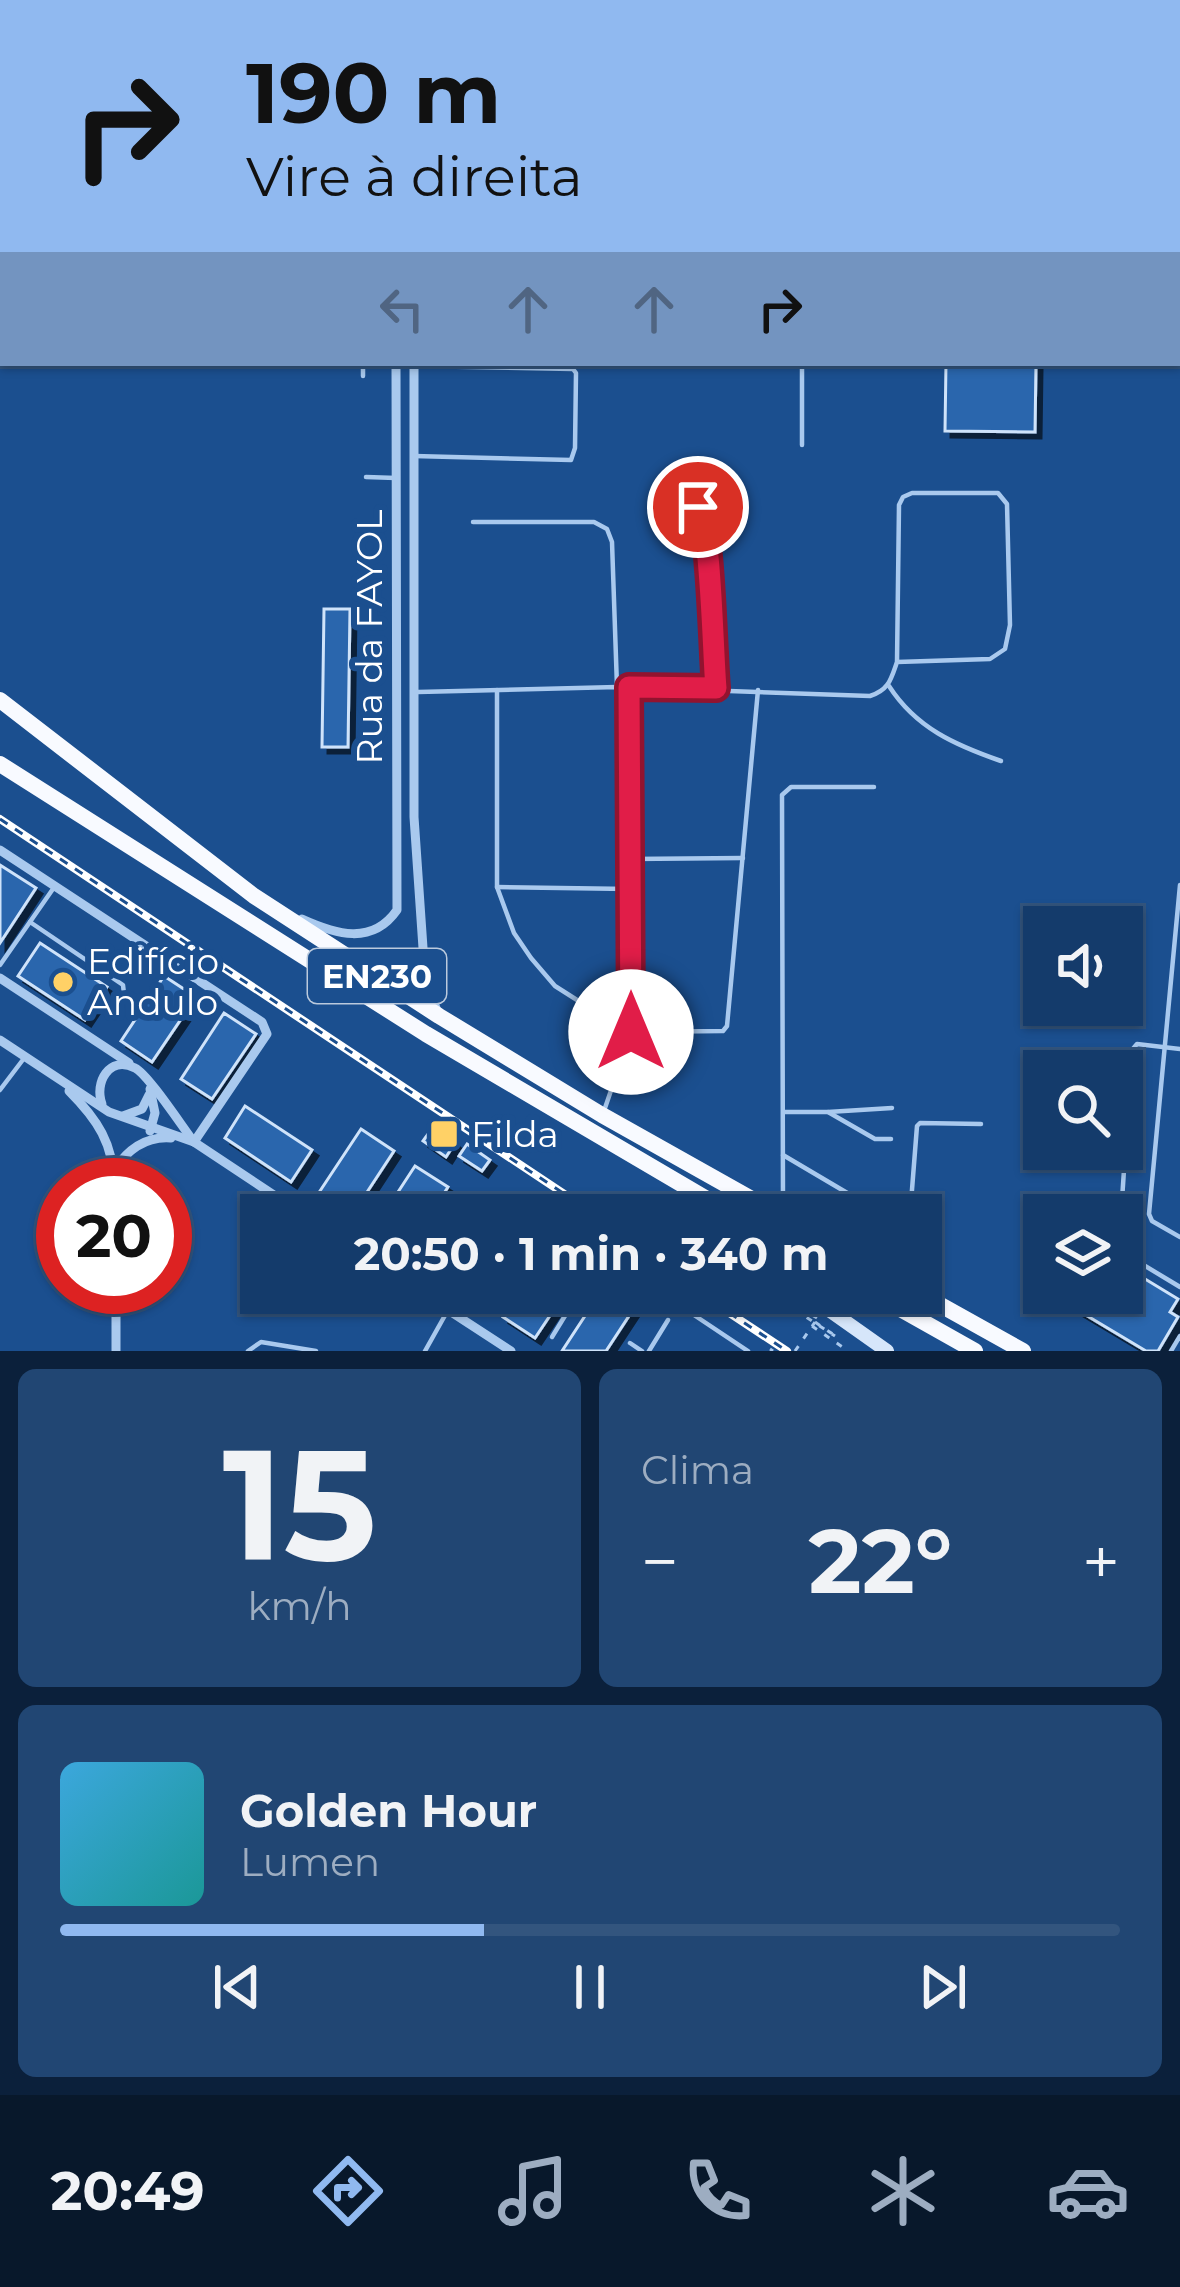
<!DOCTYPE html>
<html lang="pt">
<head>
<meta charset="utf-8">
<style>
  :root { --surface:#143b6b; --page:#214673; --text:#f1f3f6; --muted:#9dadc1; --line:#33557e; --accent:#90b9f0 }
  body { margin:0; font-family:Montserrat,sans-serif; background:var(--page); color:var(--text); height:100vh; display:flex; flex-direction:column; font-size:45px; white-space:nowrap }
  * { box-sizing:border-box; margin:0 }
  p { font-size:39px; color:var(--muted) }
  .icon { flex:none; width:66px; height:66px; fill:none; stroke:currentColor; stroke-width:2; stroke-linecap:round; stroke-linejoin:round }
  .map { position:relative; height:1351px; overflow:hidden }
  .details { display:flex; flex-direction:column; gap:18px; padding:18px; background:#0b203b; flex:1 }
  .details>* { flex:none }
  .hud { position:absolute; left:0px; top:0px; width:1182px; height:366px; box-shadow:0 3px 9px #0004,0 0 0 3px var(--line); background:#90b9f0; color:#111; overflow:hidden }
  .tools { position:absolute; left:1023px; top:906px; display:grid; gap:24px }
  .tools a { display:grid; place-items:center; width:120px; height:120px; border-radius:0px; background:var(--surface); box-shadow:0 3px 9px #0004,0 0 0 3px var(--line); font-size:60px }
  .speed { position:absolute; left:36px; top:1158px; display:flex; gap:24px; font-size:60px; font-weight:700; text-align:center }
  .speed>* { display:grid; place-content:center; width:156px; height:156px; border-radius:50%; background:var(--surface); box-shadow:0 3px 9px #0004,0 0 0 3px var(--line); line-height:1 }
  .speed .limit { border:18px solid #d22; background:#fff; color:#111 }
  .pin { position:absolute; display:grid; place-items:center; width:102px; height:102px; color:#fff; margin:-51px; border:6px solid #fff; border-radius:50%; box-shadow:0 3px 12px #0007 }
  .me { position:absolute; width:132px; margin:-66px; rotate:0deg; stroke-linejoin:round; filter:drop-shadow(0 0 9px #0008) }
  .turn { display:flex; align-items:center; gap:42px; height:252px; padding:0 48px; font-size:54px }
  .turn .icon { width:156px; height:156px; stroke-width:2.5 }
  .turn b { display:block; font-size:84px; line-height:102px }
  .lanes { display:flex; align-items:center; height:114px; padding:0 48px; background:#0003; justify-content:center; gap:60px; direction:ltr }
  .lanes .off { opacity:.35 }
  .big { font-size:90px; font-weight:700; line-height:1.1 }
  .details .widget { flex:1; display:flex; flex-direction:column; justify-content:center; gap:18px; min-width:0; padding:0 42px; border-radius:18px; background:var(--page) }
  .details .dial { align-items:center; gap:0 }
  .dial b { font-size:156px; line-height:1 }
  .song { display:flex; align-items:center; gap:36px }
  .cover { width:144px; height:144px; border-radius:18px; background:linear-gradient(135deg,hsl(200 70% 55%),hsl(180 70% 35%)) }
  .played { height:12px; border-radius:6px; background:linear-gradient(90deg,var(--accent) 40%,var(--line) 40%) }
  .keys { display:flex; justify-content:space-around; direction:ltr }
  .heat { display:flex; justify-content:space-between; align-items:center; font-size:66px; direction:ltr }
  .details .tiles { flex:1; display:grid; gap:18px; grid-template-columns:1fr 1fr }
  .widget:last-child { grid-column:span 2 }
  .trip { position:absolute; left:240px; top:1194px; width:702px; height:120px; border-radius:0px; background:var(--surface); box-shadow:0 3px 9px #0004,0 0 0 3px var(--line); font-weight:700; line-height:120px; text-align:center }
  .tab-bar { display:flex; height:192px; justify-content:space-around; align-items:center; background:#08182b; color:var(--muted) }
  .tab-bar .icon { width:84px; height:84px }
  .tab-bar .on { color:var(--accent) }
  .tab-bar b { font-size:54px; color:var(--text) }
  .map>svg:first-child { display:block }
  .building { fill:#2a66ad; stroke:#cfe3fa; stroke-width:3; filter:url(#shadow) }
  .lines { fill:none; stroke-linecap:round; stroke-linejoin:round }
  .path { stroke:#a9c9ee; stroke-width:3; stroke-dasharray:6 9; stroke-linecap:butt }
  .service { stroke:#a9c9ee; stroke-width:4.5 }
  .minor { stroke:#a9c9ee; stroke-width:9 }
  .secondary { stroke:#d6e6fa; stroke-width:14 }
  .trunk { stroke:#f8faff; stroke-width:16 }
  .rail-casing { stroke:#fff; stroke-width:8 }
  .rail { stroke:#1b4f8f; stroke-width:3; stroke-dasharray:9; stroke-linecap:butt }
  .path-bridge { stroke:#a9c9ee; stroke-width:3; stroke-dasharray:6 9; stroke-linecap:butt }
  .route-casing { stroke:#92132f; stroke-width:30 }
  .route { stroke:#e11d48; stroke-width:21 }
  .poi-dot { fill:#ffd166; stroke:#1b4f8f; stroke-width:4.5 }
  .labels { text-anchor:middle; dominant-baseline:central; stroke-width:12; stroke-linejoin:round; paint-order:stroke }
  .shield { fill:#1b4f8f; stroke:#bbcadd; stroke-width:3 }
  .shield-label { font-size:33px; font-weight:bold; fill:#fff }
  .street-label { font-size:36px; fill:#fff; stroke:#1b4f8f }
  .poi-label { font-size:36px; fill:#fff; stroke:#1b4f8f; text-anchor:start }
</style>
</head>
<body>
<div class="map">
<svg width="1180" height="1351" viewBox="0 0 1180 1351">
  <defs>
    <filter id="shadow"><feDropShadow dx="6" dy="6" stdDeviation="0" flood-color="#0009"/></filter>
  </defs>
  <rect width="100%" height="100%" fill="#1b4f8f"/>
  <g class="building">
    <polygon points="946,363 1036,363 1035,432 945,431"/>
    <polygon points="324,609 350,609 348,747 322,747"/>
    <polygon points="0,865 36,888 0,943"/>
    <polygon points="40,943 107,987 85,1020 18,976"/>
    <polygon points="164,976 196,997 152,1062 121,1041"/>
    <polygon points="224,1013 256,1034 212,1099 181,1079"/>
    <polygon points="245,1106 312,1150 291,1182 225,1138"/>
    <polygon points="436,1123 455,1143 446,1157 423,1141"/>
    <polygon points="361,1129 394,1151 352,1215 344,1215 316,1197"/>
    <polygon points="467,1144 490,1160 482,1171 459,1156"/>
    <polygon points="415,1166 448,1187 430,1215 383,1215"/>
    <polygon points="1122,1265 1178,1299 1170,1312 1178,1317 1158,1351 1146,1351 1049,1293 1122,1293"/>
    <polygon points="518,1293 565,1293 535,1338 503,1317"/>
    <polygon points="600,1293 644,1293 606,1351 562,1351"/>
  </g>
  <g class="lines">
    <g class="path">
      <polyline points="817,1318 802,1309 800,1313 835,1336"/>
      <polyline points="815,1322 831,1333 833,1330"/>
      <polyline points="812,1326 844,1348"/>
      <polyline points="770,1349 773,1351"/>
    </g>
    <g class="service">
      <polyline points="384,0 384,3"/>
      <polyline points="82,3 82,0"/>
      <polyline points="304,3 321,0"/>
      <polyline points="540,3 541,0"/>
      <polyline points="363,363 363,376"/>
      <polyline points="802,445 802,363"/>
      <polyline points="414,456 571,460 575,448 576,373 573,369 416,366"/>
      <polyline points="366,477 396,478"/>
      <polyline points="653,507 698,507 704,513 715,687"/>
      <polyline points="473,522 594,522 607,529 612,542 617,687"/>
      <path d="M889,686C916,728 955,745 1001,761"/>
      <polyline points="497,690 497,887 514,933 531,958 555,986 588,1007"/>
      <path d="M418,692L617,687L870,696C889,690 891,679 897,662L899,505L903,497L912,493H998L1007,504L1010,625L1005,649L990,659L897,662"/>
      <polyline points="630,859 743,858"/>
      <polyline points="1180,885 1149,1214 1152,1221 1180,1237"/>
      <polyline points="497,887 629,889"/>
      <polyline points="30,922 123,985 124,994 112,1013"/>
      <polyline points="0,965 55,886"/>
      <polyline points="631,1032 723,1031 727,1026 758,690"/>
      <polyline points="0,1090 25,1057"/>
      <polyline points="605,1108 631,1032 629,687"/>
      <polyline points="784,1112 828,1112 875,1139 891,1139"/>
      <polyline points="828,1112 892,1108"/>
      <polyline points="783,1155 871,1207"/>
      <polyline points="783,1209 782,795 791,787 874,787"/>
      <polyline points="910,1215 917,1126 920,1123 981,1124"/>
      <polyline points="1121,1215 1132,1050 1137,1044 1180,1049"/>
      <polyline points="1122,1252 1180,1287"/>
      <polyline points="661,1293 748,1351"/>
      <polyline points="552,1337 579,1293"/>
      <polyline points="630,1343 642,1351"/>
      <polyline points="248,1351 261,1342 316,1351"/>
      <polyline points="425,1351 448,1310"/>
      <polyline points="649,1351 668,1320"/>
      <polyline points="1171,1351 1180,1336"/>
    </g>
    <g class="minor">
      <polyline points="336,0 337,3"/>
      <polyline points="414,0 414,3"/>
      <polyline points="1086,0 1086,3"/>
      <polyline points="404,3 404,0"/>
      <polyline points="1179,38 1180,38"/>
      <polyline points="414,363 414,817 425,977 437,1011"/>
      <polyline points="0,850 262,1022 267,1034 194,1142"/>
      <path d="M302,919C335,934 372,946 397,910L396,363"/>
      <polyline points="0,978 129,1063"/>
      <polyline points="0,1040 109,1112 194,1142 304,1215"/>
      <path d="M69,1091C97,1119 114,1144 114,1185"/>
      <path d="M102,1104C94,1083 109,1055 135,1068C148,1074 183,1128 194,1142"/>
      <polyline points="123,1116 142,1109 149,1095"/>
      <polyline points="150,1131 155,1113 150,1089"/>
      <path d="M114,1170C128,1149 146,1136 171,1138"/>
      <polyline points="116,1287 116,1351"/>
      <polyline points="422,1293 511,1351"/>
    </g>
    <polyline class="secondary" points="805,1293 887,1351"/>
    <g class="trunk">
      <polyline points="0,700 254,896 439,1016 602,1115 780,1215"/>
      <polyline points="0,764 426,1034 734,1215"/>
      <polyline points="872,1293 975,1351"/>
      <polyline points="919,1293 1023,1351"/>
    </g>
    <g class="rail-casing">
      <g id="rail">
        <polyline points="0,819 596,1215"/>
        <polyline points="699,1293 787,1351"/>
      </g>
    </g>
    <use href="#rail" class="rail"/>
    <polyline class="path-bridge" points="795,1351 815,1322"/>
  </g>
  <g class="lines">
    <g class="route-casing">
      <path id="route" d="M631,1032L629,687L716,688C713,657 711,524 698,507"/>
    </g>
    <use href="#route" class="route"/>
  </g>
  <g class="poi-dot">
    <circle cx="63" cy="982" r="12"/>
    <rect x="429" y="1119" width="30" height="30" rx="6"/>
  </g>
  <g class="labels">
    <rect class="shield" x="308" y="949" width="138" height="54" rx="9"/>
    <g class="shield-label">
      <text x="377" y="976">EN230</text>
    </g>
    <g class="street-label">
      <text transform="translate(369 637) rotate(-90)">Rua da FAYOL</text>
    </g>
    <g class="poi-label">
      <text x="87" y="961">Edifício<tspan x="87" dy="41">Andulo</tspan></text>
      <text x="471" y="1134">Filda</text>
    </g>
  </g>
</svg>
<div class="tools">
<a><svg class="icon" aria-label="sound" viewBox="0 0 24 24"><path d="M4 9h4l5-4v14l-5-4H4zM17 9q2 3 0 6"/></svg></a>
<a><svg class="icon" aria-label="search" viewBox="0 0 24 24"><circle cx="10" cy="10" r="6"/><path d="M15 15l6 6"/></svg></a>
<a><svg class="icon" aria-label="layers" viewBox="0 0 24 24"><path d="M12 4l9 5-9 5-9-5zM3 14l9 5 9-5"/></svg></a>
</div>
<div class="speed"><div class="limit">20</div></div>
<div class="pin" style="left:698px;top:507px;background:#d93025"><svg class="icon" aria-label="arrive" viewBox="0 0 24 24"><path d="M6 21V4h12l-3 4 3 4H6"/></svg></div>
<svg class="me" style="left:631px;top:1032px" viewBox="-20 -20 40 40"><circle r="19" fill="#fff"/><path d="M0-13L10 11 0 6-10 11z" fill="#e11d48"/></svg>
<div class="trip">20:50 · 1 min · 340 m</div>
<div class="hud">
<div class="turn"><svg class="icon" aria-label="right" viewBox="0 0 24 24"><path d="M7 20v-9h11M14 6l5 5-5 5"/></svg><div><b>190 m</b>Vire à direita</div></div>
<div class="lanes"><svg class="icon off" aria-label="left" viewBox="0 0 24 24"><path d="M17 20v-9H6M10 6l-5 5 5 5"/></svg><svg class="icon off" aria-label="ahead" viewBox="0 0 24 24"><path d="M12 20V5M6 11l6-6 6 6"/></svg><svg class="icon off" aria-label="ahead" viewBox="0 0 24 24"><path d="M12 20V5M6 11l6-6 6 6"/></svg><svg class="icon" aria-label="right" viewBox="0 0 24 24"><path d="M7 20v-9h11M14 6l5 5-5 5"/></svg></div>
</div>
</div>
<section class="details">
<div class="tiles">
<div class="widget dial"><b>15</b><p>km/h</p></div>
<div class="widget"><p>Clima</p>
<div class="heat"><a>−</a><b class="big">22°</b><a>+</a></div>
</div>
<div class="widget">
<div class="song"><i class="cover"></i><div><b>Golden Hour</b><p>Lumen</p></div></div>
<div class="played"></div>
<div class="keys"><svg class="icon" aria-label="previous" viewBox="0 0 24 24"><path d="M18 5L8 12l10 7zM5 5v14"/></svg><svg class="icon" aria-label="pause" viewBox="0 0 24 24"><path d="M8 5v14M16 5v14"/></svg><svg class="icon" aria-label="next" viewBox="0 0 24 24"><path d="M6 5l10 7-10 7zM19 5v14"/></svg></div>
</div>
</div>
</section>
<nav class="tab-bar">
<b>20:49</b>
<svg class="icon on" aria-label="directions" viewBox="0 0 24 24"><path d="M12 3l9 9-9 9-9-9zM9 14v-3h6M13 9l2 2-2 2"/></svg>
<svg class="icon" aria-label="music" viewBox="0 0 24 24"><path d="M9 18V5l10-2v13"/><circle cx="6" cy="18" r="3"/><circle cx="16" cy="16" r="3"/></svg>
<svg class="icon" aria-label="phone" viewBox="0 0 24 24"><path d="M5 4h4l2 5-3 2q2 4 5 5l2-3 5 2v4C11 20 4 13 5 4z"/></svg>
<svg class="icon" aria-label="climate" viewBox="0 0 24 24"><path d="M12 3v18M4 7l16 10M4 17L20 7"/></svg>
<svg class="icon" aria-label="car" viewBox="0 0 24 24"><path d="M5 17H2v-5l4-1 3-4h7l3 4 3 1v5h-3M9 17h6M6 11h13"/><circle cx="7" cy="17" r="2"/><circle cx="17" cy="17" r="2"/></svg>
</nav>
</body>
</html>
